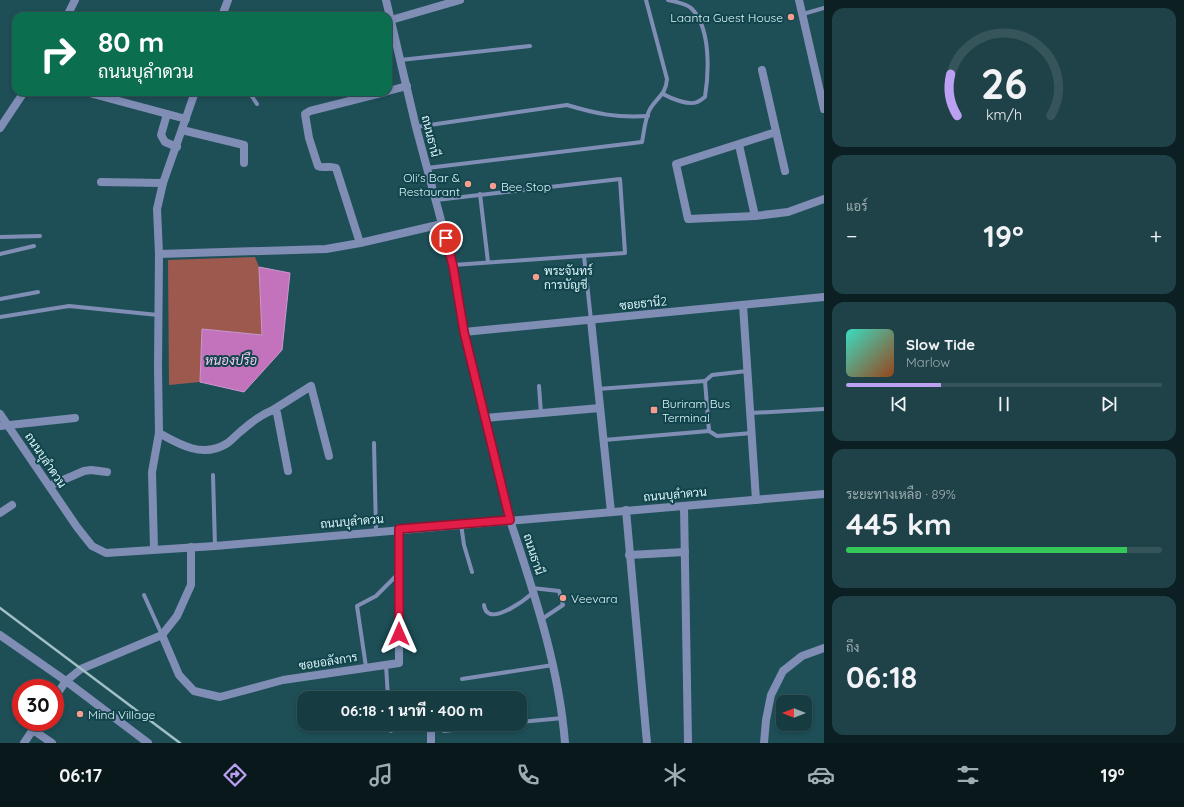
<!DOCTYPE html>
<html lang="th">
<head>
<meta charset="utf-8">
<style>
  :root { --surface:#163b41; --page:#1f4248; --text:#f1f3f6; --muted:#9eadb1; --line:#35555a; --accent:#bca0f2 }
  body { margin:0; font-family:Quicksand,Sarabun,sans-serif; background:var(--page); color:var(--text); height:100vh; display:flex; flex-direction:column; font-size:15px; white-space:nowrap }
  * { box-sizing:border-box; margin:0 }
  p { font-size:13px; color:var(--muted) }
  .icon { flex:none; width:22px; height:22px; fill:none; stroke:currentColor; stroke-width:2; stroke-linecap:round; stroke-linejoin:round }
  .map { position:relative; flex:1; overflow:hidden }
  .side { display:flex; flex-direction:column; gap:8px; padding:8px; background:#0c2024; width:360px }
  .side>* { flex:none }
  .guide { position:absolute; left:12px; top:12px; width:380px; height:84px; border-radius:12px; box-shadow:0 2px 6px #0003,0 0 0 1px var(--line); background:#0b6e4f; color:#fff; overflow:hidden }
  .needle { width:26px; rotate:270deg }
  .controls { position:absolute; left:776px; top:695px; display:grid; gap:8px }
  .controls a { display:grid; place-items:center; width:36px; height:36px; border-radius:8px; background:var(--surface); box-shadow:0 2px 6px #0003,0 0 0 1px var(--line); font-size:20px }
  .speed { position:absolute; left:12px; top:679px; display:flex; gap:8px; font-size:20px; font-weight:700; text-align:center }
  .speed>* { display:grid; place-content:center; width:52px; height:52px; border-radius:50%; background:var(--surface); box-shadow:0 2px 6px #0003,0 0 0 1px var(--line); line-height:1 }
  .speed .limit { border:6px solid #d22; background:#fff; color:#111 }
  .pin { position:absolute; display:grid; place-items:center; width:34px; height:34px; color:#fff; margin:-17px; border:2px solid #fff; border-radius:50%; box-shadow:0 1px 4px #0007 }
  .me { position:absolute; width:44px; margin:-22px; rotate:0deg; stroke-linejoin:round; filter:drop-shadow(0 0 3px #0008) }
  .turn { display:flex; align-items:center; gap:14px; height:84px; padding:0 20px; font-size:18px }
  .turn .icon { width:52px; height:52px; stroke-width:2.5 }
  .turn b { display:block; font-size:28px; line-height:34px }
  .big { font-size:30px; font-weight:800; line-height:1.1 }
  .side .widget { flex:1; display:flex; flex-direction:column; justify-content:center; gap:6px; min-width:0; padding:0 14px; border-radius:12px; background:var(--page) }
  .side .dial { align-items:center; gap:0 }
  .dial svg { height:104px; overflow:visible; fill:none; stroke:var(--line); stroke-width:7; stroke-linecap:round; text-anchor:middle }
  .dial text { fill:var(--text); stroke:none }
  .song { display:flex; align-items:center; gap:12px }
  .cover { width:48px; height:48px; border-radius:6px; background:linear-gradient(135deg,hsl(170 70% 55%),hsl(20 70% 35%)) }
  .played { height:4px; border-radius:2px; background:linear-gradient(90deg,var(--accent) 30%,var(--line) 30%) }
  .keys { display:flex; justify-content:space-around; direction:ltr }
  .heat { display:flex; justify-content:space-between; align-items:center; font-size:22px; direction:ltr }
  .charge { height:6px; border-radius:3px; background:linear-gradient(90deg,#34c759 89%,var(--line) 0) }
  .trip { position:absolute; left:297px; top:691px; width:230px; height:40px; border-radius:12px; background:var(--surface); box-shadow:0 2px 6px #0003,0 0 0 1px var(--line); font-weight:800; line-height:40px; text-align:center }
  .tab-bar { display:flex; height:64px; justify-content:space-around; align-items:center; background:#09181a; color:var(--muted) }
  .tab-bar .icon { width:28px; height:28px }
  .tab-bar .selected { color:var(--accent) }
  .tab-bar b { font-size:18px; color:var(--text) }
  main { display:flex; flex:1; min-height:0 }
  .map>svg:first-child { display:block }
  .green { fill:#9e594e }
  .water { fill:#c372bc; stroke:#ca99cf }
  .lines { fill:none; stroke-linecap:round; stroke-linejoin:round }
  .service { stroke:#808eb6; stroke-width:4 }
  .minor { stroke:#808eb6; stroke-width:8 }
  .tertiary { stroke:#808eb6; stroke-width:8 }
  .rail { stroke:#a0c0c6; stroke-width:2.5 }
  .route-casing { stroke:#92132f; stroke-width:10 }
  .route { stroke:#e11d48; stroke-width:7 }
  .poi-dot { fill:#f59d8e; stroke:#11444c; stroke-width:1.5 }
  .labels { text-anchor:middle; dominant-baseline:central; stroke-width:4; stroke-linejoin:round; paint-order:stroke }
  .poi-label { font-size:12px; fill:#dcf5fa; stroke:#11444c; text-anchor:start }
  .street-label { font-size:12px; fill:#dcf5fa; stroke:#11444c }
  .water-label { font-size:13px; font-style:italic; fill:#f7ccf1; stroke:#11444c }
</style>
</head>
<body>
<main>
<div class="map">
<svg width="824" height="743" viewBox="0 0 824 743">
  <rect width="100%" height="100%" fill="#1e4f57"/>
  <polygon class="green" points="255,257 259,267 262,335 202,329 200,382 169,385 168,260"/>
  <polygon class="water" points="259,267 290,273 282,350 244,392 200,382 202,329 262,335"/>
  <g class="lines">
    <g class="service">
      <polyline points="803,14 824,8"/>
      <polyline points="400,60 530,46"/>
      <polyline points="249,92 257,104"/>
      <path d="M663,94C670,98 689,106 697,102C700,101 703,98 705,97C709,72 711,27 691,8C685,3 675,2 668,0"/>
      <path d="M416,127L567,105C597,114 617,118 648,116"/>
      <path d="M427,168L642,142C644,132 645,118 650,109C657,97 666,95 667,79L646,0"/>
      <polyline points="480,194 488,262"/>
      <polyline points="436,200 620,179 625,253 453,265"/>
      <polyline points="0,237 40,236"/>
      <polyline points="0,254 34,246"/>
      <polyline points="584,256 591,320"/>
      <polyline points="0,299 38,292"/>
      <polyline points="0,317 69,306 158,315"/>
      <polyline points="747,371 712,375 705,381 709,431 717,436 752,433"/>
      <polyline points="539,386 541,413"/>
      <polyline points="598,389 705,381"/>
      <polyline points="751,413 824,409"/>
      <polyline points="604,440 709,431"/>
      <polyline points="374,443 376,531"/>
      <polyline points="213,475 215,546"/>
      <polyline points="461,524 464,545 472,572"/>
      <polyline points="532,588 559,591 563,605 542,619"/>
      <polyline points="144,595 162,635"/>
      <path d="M484,605C484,607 485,609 486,611C495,623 526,599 534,592"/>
      <polyline points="386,665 388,698"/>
      <polyline points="366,667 357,606 376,596 398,574"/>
      <polyline points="462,679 553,665"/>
      <polyline points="520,722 563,718"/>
      <polyline points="391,724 391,731"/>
      <polyline points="444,731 505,724"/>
    </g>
    <g class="minor">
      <polyline points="799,0 824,109"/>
      <polyline points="67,16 75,0"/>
      <polyline points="222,16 228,0"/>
      <polyline points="391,20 460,0"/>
      <polyline points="762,70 785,171"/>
      <polyline points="388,91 407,86"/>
      <polyline points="93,94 186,119"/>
      <polyline points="167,114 161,135 165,142 177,147"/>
      <polyline points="0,128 24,92"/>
      <polyline points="182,130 244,145 244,163"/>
      <polyline points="776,132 676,164 688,219 755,216 788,212 824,199"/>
      <polyline points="739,145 755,216"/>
      <polyline points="101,182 163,183"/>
      <path d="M360,243L336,168C330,165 323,169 318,166L309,138L305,114L310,111L385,92"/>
      <polyline points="159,254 326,249 360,243 442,224"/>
      <polyline points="743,305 756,500"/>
      <polyline points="591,320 611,512"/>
      <polyline points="464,332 824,297"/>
      <polyline points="273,410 311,386 329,456"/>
      <polyline points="485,418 600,408"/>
      <polyline points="0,426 75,418"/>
      <path d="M159,433C180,445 203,458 226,444C231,441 235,436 240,432C250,423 260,415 273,410L277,413L288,471"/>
      <polyline points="49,486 84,471 91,470 107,472"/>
      <polyline points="684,506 688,742"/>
      <polyline points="626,510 647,743"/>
      <polyline points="0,513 12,505"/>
      <path d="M510,520C534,593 559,666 565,743"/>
      <polyline points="154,549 152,472 159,433 158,367 159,254 157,209 163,183 195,92"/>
      <polyline points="629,555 685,552"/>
      <polyline points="0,635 66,681 148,743"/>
      <polyline points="162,635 179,675 194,691 220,697 283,680 399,663 399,529"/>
      <polyline points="55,697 66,681 81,669 162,635 177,616 191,585 191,547"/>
      <polyline points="33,730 52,743"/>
      <polyline points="24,743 38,722"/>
      <polyline points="431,743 431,724"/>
      <polyline points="764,743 766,720 771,695 783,671 802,656 824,648"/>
    </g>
    <g class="tertiary">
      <polyline points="386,0 416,127 453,265 464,332 510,520"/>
      <polyline points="0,414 77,527 92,546 106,553 215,546 824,494"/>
    </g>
    <polyline class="rail" points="0,608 180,743"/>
  </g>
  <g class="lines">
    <g class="route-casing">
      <polyline id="route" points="399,634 399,529 510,520 464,332 453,266 446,238"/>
    </g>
    <use href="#route" class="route"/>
  </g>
  <g class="poi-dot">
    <circle cx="791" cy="17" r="4"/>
    <circle cx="468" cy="184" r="4"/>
    <circle cx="493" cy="186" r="4"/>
    <circle cx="536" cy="277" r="4"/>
    <rect x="650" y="406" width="8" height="8" rx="2"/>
    <circle cx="563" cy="598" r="4"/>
    <circle cx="80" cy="714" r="4"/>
  </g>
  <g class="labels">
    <g class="poi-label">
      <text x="783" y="17" text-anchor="end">Laanta Guest House</text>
      <text x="460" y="177" text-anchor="end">Oli's Bar &amp;<tspan x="460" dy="14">Restaurant</tspan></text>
      <text x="501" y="186">Bee Stop</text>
      <text x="544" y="270">พระจันทร์<tspan x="544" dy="14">การบัญชี</tspan></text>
      <text x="662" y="403">Buriram Bus<tspan x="662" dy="14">Terminal</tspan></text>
      <text x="571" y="598">Veevara</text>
      <text x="88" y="714">Mind Village</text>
    </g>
    <g class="street-label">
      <text transform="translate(431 136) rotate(76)">ถนนธานี</text>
      <text transform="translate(643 303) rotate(-6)">ซอยธานี2</text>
      <text transform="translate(46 460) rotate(56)">ถนนบุลำดวน</text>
      <text transform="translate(675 494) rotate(-5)">ถนนบุลำดวน</text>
      <text transform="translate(352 521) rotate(-5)">ถนนบุลำดวน</text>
      <text transform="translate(534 554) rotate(72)">ถนนธานี</text>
      <text transform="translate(328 661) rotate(-9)">ซอยอลังการ</text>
    </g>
    <g class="water-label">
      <text x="231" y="360">หนองปรือ</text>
    </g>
  </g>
</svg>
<div class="controls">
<a><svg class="needle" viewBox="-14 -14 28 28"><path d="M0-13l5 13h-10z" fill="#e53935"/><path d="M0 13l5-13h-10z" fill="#9eadb1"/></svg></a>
</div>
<div class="speed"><div class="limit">30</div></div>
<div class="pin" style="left:446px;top:238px;background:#d93025"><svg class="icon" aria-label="arrive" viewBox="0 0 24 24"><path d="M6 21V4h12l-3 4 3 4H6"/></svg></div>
<svg class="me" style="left:399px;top:634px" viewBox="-20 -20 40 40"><path d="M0-17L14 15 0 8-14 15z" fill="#e11d48" stroke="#fff" stroke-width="4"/></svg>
<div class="trip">06:18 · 1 นาที · 400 m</div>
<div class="guide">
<div class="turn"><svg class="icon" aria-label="right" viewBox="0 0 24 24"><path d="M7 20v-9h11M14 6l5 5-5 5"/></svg><div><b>80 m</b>ถนนบุลำดวน</div></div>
</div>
</div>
<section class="side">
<div class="widget dial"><svg viewBox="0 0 100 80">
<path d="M14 69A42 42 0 1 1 86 69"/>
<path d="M14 69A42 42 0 0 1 9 37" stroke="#bca0f2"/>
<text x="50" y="56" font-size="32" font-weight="700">26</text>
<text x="50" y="72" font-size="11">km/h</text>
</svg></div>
<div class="widget"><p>แอร์</p>
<div class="heat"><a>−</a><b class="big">19°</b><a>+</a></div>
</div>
<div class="widget">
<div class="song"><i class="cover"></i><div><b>Slow Tide</b><p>Marlow</p></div></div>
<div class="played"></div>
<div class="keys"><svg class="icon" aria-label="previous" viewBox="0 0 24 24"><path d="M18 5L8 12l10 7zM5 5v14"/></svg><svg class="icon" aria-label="pause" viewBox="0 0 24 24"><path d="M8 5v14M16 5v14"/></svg><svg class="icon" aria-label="next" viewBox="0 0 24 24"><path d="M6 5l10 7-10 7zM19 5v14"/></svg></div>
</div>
<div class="widget"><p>ระยะทางเหลือ · 89%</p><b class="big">445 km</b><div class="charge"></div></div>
<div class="widget"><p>ถึง</p><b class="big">06:18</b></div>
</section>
</main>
<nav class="tab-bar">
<b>06:17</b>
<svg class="icon selected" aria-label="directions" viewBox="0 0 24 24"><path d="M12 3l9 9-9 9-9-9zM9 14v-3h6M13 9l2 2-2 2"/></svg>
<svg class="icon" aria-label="music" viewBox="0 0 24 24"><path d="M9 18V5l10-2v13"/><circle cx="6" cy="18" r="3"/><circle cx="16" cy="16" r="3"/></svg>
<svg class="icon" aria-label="phone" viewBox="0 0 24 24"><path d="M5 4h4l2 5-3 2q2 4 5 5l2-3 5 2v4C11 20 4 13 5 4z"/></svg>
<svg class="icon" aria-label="climate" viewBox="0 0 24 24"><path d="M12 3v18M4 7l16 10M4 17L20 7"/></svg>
<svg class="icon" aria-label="car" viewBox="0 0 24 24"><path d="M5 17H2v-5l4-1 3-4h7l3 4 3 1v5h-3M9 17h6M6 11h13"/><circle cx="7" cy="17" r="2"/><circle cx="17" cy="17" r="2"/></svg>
<svg class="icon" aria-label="filters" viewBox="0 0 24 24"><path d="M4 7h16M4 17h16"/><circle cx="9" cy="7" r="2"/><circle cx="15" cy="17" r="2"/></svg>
<b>19°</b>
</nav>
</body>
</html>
